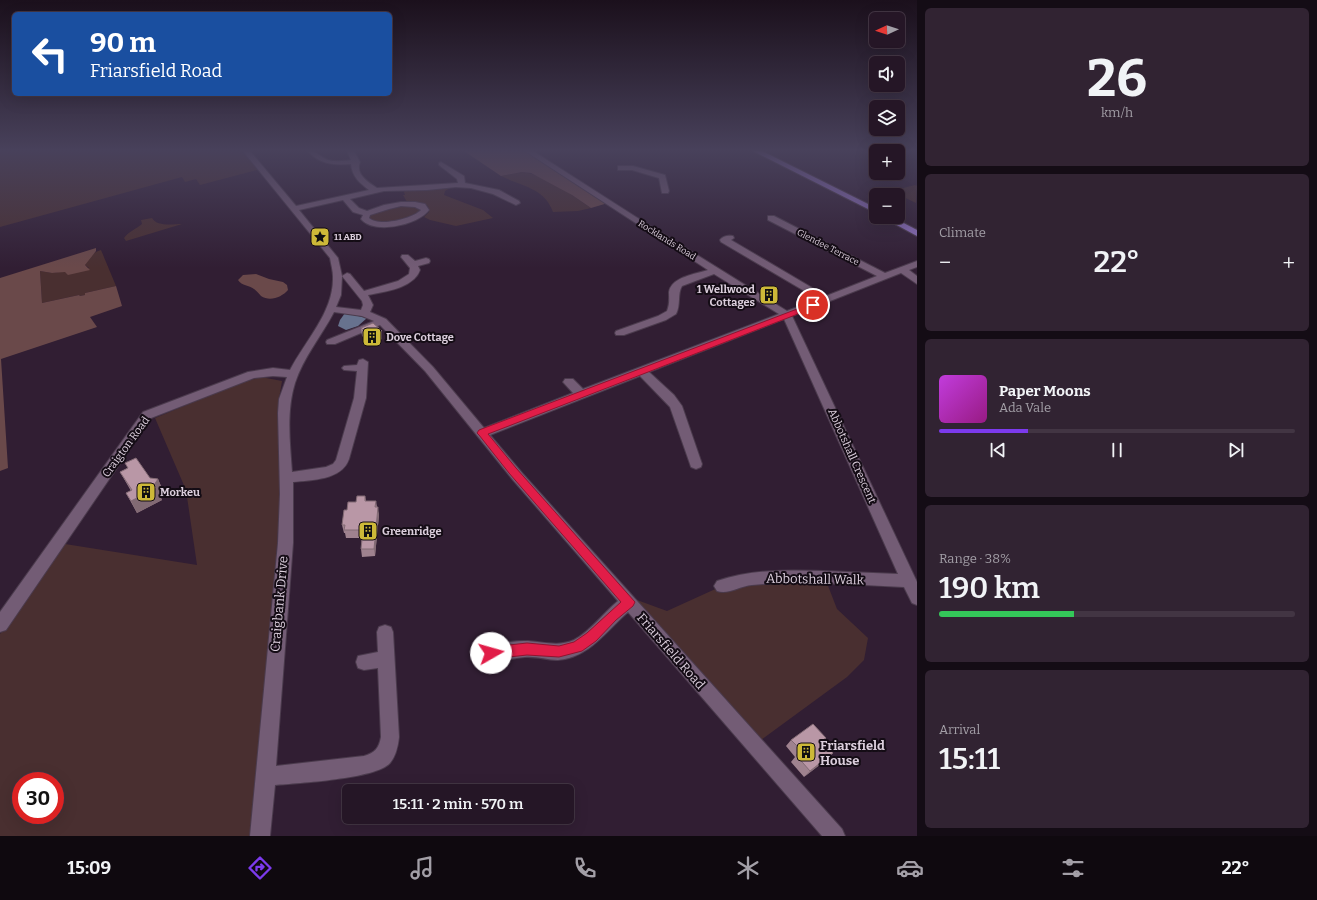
<!DOCTYPE html>
<html lang="en">
<head>
<meta charset="utf-8">
<style>
  :root { --surface:#251626; --page:#312332; --text:#f1f3f6; --muted:#a39fa7; --line:#423543; --accent:#7c3aed }
  body { margin:0; font-family:Bitter,serif; background:var(--page); color:var(--text); height:100vh; display:flex; flex-direction:column; font-size:15px; white-space:nowrap }
  * { box-sizing:border-box; margin:0 }
  p { font-size:13px; color:var(--muted) }
  .icon { flex:none; width:22px; height:22px; fill:none; stroke:currentColor; stroke-width:2; stroke-linecap:round; stroke-linejoin:round }
  .map { position:relative; flex:1; overflow:hidden }
  .details { display:flex; flex-direction:column; gap:8px; padding:8px; background:#140c15; width:400px }
  .details>* { flex:none }
  .top-card { position:absolute; left:12px; top:12px; width:380px; height:84px; border-radius:6px; box-shadow:0 4px 16px #0002,0 0 0 1px var(--line); background:#1a4fa0; color:#fff; overflow:hidden }
  .needle { width:26px; rotate:267deg }
  .fabs { position:absolute; left:869px; top:12px; display:grid; gap:8px }
  .fabs a { display:grid; place-items:center; width:36px; height:36px; border-radius:6px; background:var(--surface); box-shadow:0 4px 16px #0002,0 0 0 1px var(--line); font-size:20px }
  .speed { position:absolute; left:12px; top:772px; display:flex; gap:8px; font-size:20px; font-weight:700; text-align:center }
  .speed>* { display:grid; place-content:center; width:52px; height:52px; border-radius:50%; background:var(--surface); box-shadow:0 4px 16px #0002,0 0 0 1px var(--line); line-height:1 }
  .speed .limit { border:6px solid #d22; background:#fff; color:#111 }
  .pin { position:absolute; display:grid; place-items:center; width:34px; height:34px; color:#fff; margin:-17px; border:2px solid #fff; border-radius:50%; box-shadow:0 1px 4px #0007 }
  .me { position:absolute; width:44px; margin:-22px; rotate:83deg; stroke-linejoin:round; filter:drop-shadow(0 0 3px #0008) }
  .turn { display:flex; align-items:center; gap:14px; height:84px; padding:0 12px; font-size:18px }
  .turn .icon { width:52px; height:52px; stroke-width:2.5 }
  .turn b { display:block; font-size:28px; line-height:34px }
  .big { font-size:30px; font-weight:600; line-height:1.1 }
  .details .card { flex:1; display:flex; flex-direction:column; justify-content:center; gap:6px; min-width:0; padding:0 14px; border-radius:6px; background:var(--page) }
  .details .dial { align-items:center; gap:0 }
  .dial b { font-size:52px; line-height:1 }
  .song { display:flex; align-items:center; gap:12px }
  .cover { width:48px; height:48px; border-radius:6px; background:linear-gradient(135deg,hsl(290 70% 55%),hsl(310 70% 35%)) }
  .played { height:4px; border-radius:2px; background:linear-gradient(90deg,var(--accent) 25%,var(--line) 25%) }
  .keys { display:flex; justify-content:space-around; direction:ltr }
  .heat { display:flex; justify-content:space-between; align-items:center; font-size:22px; direction:ltr }
  .charge { height:6px; border-radius:3px; background:linear-gradient(90deg,#34c759 38%,var(--line) 0) }
  .trip { position:absolute; left:342px; top:784px; width:232px; height:40px; border-radius:6px; background:var(--surface); box-shadow:0 4px 16px #0002,0 0 0 1px var(--line); font-weight:600; line-height:40px; text-align:center }
  .menu { display:flex; height:64px; justify-content:space-around; align-items:center; background:#0f090f; color:var(--muted) }
  .menu .icon { width:28px; height:28px }
  .menu .on { color:var(--accent) }
  .menu b { font-size:18px; color:var(--text) }
  main { display:flex; flex:1; min-height:0 }
  .map>svg:first-child { display:block }
  .green { fill:#492f30; fill-rule:evenodd }
  .forest { fill:#6a494a }
  .water { fill:#67728e }
  .lines { fill:none; stroke-linecap:round; stroke-linejoin:round }
  .minor-casing { stroke:#4b3b4d; stroke-width:2 }
  .major-casing { stroke:#4b3b4d; stroke-width:2 }
  .minor { fill:#735c75; fill-rule:evenodd }
  .major { fill:#9072c2; fill-rule:evenodd }
  .wall { fill:#9f828f }
  .shaded-wall { fill:#826a74 }
  .building { fill:#b997a6; stroke:#826a74 }
  .route { fill:#e11d48; stroke:#92132f }
  .labels { text-anchor:middle; dominant-baseline:central; stroke-width:4; stroke-linejoin:round; paint-order:stroke }
  .far-poi-label { font-size:9px; font-weight:bold; fill:#dbcedc; stroke:#140c15; text-anchor:start }
  .far-street-label { font-size:9px; fill:#dbcedc; stroke:#140c15 }
  .poi-label { font-size:11px; font-weight:bold; fill:#dbcedc; stroke:#140c15; text-anchor:start }
  .street-label { font-size:11px; fill:#dbcedc; stroke:#140c15 }
  .near-street-label { font-size:13px; fill:#dbcedc; stroke:#140c15 }
  .near-poi-label { font-size:13px; font-weight:bold; fill:#dbcedc; stroke:#140c15; text-anchor:start }
</style>
</head>
<body>
<main>
<div class="map">
<svg width="917" height="836" viewBox="0 0 917 836">
  <rect width="100%" height="100%" fill="#311e33"/>
  <g class="green">
    <polygon points="0,151 241,151 248,159 252,158 261,169 200,185 196,179 185,182 182,177 0,227"/>
    <path d="M522,172C544,174 572,195 591,208L578,211L553,212C545,188 521,186 501,176Z"/>
    <polygon points="915,185 917,186 916,203 891,191"/>
    <polygon points="452,187 445,191 444,195 483,210 493,218 456,226 430,220 424,217 429,212 428,206 416,202 407,202 403,195 405,195 404,192 405,190 427,190"/>
    <polygon points="404,206 421,207 422,212 406,219 378,224 368,218 374,213"/>
    <path d="M152,218C157,227 173,224 182,224L126,241L124,238C128,232 136,229 142,224L141,220Z"/>
    <path d="M101,250L116,286L85,293V295L80,296L79,295L42,303L40,271L52,273L89,268L85,265C89,258 93,252 101,250Z"/>
    <path d="M261,377L282,381L279,399V516L276,559L274,675L260,836H0V634L65,544L197,565L186,490L155,418L240,383ZM21,781H55V815H21Z"/>
    <polygon points="825,578 837,609 868,638 864,660 847,677 754,745 626,596 667,611 722,586"/>
  </g>
  <g class="forest">
    <polygon points="464,151 528,151 608,203 591,208 572,195 531,173 522,172 501,176"/>
    <polygon points="96,248 96,251 85,265 90,270 68,275 65,272 52,273 40,271 42,303 79,295 80,296 85,295 85,293 116,286 122,306 90,317 97,327 1,359 8,468 0,471 0,278"/>
    <path d="M256,274L269,279L283,282L287,285L288,290C282,297 270,302 261,296C259,294 257,291 254,289C249,285 242,286 238,280L243,275Z"/>
  </g>
  <polygon class="water" points="345,313 367,318 358,326 346,330 338,326 340,320"/>
  <g class="lines">
    <g class="minor-casing">
      <g id="minor">
        <path d="M243,151H250L296,206L369,190C360,183 352,177 351,164C334,165 320,165 308,151C317,151 320,157 328,160C335,162 344,161 351,160L347,151H354L360,162C355,174 368,182 377,188L458,183L457,179L439,165V163L441,162L464,176L465,183L499,190L519,201L520,203L516,205L493,194L471,188L456,187L427,190L384,191L350,199L359,208L367,211L384,205L401,202H415L425,204L429,210C418,225 374,235 361,219L363,215L353,212L343,200L299,210L338,258L342,276L347,273L350,274L364,291L398,281L409,274L410,268L401,257L402,255H408L415,261L426,258L429,259L430,261L429,263L418,266L420,270C414,288 384,292 368,295L373,305L370,312L386,319L433,367L484,428L573,393L563,382L565,379H573L583,389L779,314L714,274L682,286C677,294 681,305 676,314L666,320L624,335H616L615,333L616,331L658,316L667,311C670,303 669,299 669,292C671,277 696,274 708,270L525,151H533L636,217L787,311L818,299L721,242L720,240C722,236 729,235 733,236L734,238L731,240L826,296L877,276L768,220V216H774L885,273L917,261V267L909,270L917,276V284L901,273L792,316L917,582V605L912,603L904,587C854,585 802,580 752,585C740,586 728,595 717,591L714,586L717,581C752,569 787,570 824,571C849,572 873,573 898,574L784,319L649,372L674,395L682,406L702,464L701,467L696,469L691,467L690,464L670,407L640,376L490,435L523,474L842,829L845,836H822L628,612C607,630 589,658 558,660C547,660 536,656 525,657C512,658 497,663 485,659L483,653L485,647C497,643 515,641 528,641C543,642 559,647 574,640C591,631 603,613 618,601L513,480L425,371L380,325L335,344H327L326,342L327,340L374,321L362,316L334,312C322,335 303,358 295,383C286,412 290,443 292,472L326,467L333,464L336,460L354,398L357,371L344,370L342,368L344,366L357,365L359,360L363,359L368,362L366,398L349,459C342,480 312,480 293,482V543L276,766L364,756C375,753 379,748 381,737L378,668L364,670L358,668L356,662L358,656L378,652L377,632L379,627L385,625L391,627L393,632L399,737C398,746 396,756 390,763C376,779 298,783 275,785L270,836H250L278,543L280,494L278,413L279,399L287,377L273,376L254,378L151,418L6,630L0,632V612L143,412L248,372L273,368L290,370C305,341 334,312 333,277C333,271 331,264 330,258ZM401,206L415,207L421,210C412,219 379,227 369,218L370,215L389,209ZM342,276L362,301L363,305L361,310L336,307L341,295Z"/>
        <polygon points="618,166 633,166 665,175 669,191 668,193 662,193 659,178 632,170 618,170"/>
      </g>
    </g>
    <g class="major-casing">
      <g id="major">
        <polygon points="753,151 762,151 876,208 876,213"/>
        <polygon points="882,217 892,217 917,230 917,236"/>
      </g>
    </g>
    <use href="#minor" class="minor"/>
    <use href="#major" class="major"/>
  </g>
  <g class="wall">
    <polygon points="361,328 382,339 370,344 362,336"/>
    <polygon points="125,463 150,478 158,479 163,491 160,496 162,500 137,513 126,493 131,491 120,472 128,468"/>
    <polygon points="365,496 366,501 376,501 377,507 379,515 375,556 362,557 361,549 362,538 346,538 345,533 344,533 342,525 347,510"/>
    <polygon points="826,738 822,742 833,753 826,760 804,777 791,762 795,757 786,746 791,740"/>
  </g>
  <g class="shaded-wall">
    <polygon points="382,331 382,339 370,344 370,336"/>
    <polygon points="158,479 163,491 160,496 162,500 137,513 131,501 154,485"/>
    <polygon points="378,507 379,515 375,556 374,549"/>
    <polygon points="833,753 826,760 804,777 810,771"/>
  </g>
  <g class="building">
    <polygon points="373,323 382,331 370,336 361,328"/>
    <polygon points="136,458 150,478 158,479 154,485 157,488 131,501 126,493 132,490 120,472 128,468 125,463"/>
    <polygon points="357,496 365,496 365,501 376,501 375,507 378,507 374,549 361,549 363,530 344,530 345,525 342,525 344,510 347,510 348,502 356,502"/>
    <polygon points="813,724 826,738 821,741 833,753 810,771 796,755 802,751 791,740"/>
  </g>
  <linearGradient id="sky" x2="0" y2="1"><stop stop-color="#1b101c"/><stop offset="0.56" stop-color="#48415b"/><stop offset="1" stop-color="#48415b" stop-opacity="0"/></linearGradient>
  <rect width="917" height="268" fill="url(#sky)"/>
  <polygon class="route" points="813,303 817,305 816,307 488,434 516,468 635,602 633,606 616,620 596,641 582,651 559,657 527,655 491,659 487,658 485,653 487,649 491,647 527,643 559,646 574,642 587,633 621,602 509,473 479,435 477,433 479,430"/>
  <defs>
    <g id="sight-square" transform="scale(1)"><rect x="-9" y="-9" width="18" height="18" rx="4" fill="#cdb938" stroke="#140c15"/><path d="M0-6L1.8-2.2L6-1.7L2.9 1.2L3.7 5.4L0 3.3L-3.7 5.4L-2.9 1.2L-6-1.7L-1.8-2.2Z" fill="#111"/></g>
    <g id="building-square" transform="scale(1)"><rect x="-9" y="-9" width="18" height="18" rx="4" fill="#cdb938" stroke="#140c15"/><path d="M-4-6H4V6H1V3H-1V6H-4ZM-2.5-4.3h1.7v1.8h-1.7ZM.8-4.3h1.7v1.8H.8ZM-2.5-1h1.7V.8h-1.7ZM.8-1h1.7V.8H.8Z" fill="#111"/></g>
  </defs>
  <g fill-rule="evenodd">
    <use href="#sight-square" x="320" y="237"/>
    <use href="#building-square" x="769" y="295"/>
    <use href="#building-square" x="372" y="337"/>
    <use href="#building-square" x="146" y="492"/>
    <use href="#building-square" x="368" y="531"/>
    <use href="#building-square" x="806" y="752"/>
  </g>
  <g class="labels">
    <g class="far-poi-label">
      <text x="334" y="237">11 ABD</text>
    </g>
    <g class="far-street-label">
      <text transform="translate(667 240) rotate(32)">Rocklands Road</text>
      <text transform="translate(828 247) rotate(27)">Glendee Terrace</text>
    </g>
    <g class="poi-label">
      <text x="755" y="289" text-anchor="end">1 Wellwood<tspan x="755" dy="13">Cottages</tspan></text>
      <text x="386" y="337">Dove Cottage</text>
      <text x="160" y="492">Morkeu</text>
      <text x="382" y="531">Greenridge</text>
    </g>
    <g class="street-label">
      <text transform="translate(126 447) rotate(-54)">Craigton Road</text>
      <text transform="translate(852 456) rotate(66)">Abbotshall Crescent</text>
    </g>
    <g class="near-street-label">
      <text transform="translate(815 579) rotate(1)">Abbotshall Walk</text>
      <text transform="translate(279 604) rotate(-85)">Craigbank Drive</text>
      <text transform="translate(671 651) rotate(49)">Friarsfield Road</text>
    </g>
    <g class="near-poi-label">
      <text x="820" y="745">Friarsfield<tspan x="820" dy="15">House</tspan></text>
    </g>
  </g>
</svg>
<div class="fabs">
<a><svg class="needle" viewBox="-14 -14 28 28"><path d="M0-13l5 13h-10z" fill="#e53935"/><path d="M0 13l5-13h-10z" fill="#a39fa7"/></svg></a>
<a><svg class="icon" aria-label="sound" viewBox="0 0 24 24"><path d="M4 9h4l5-4v14l-5-4H4zM17 9q2 3 0 6"/></svg></a>
<a><svg class="icon" aria-label="layers" viewBox="0 0 24 24"><path d="M12 4l9 5-9 5-9-5zM3 14l9 5 9-5"/></svg></a>
<a>+</a>
<a>−</a>
</div>
<div class="speed"><div class="limit">30</div></div>
<div class="pin" style="left:813px;top:305px;background:#d93025"><svg class="icon" aria-label="arrive" viewBox="0 0 24 24"><path d="M6 21V4h12l-3 4 3 4H6"/></svg></div>
<svg class="me" style="left:491px;top:653px" viewBox="-20 -20 40 40"><circle r="19" fill="#fff"/><path d="M0-13L10 11 0 6-10 11z" fill="#e11d48"/></svg>
<div class="trip">15:11 · 2 min · 570 m</div>
<div class="top-card">
<div class="turn"><svg class="icon" aria-label="left" viewBox="0 0 24 24"><path d="M17 20v-9H6M10 6l-5 5 5 5"/></svg><div><b>90 m</b>Friarsfield Road</div></div>
</div>
</div>
<section class="details">
<div class="card dial"><b>26</b><p>km/h</p></div>
<div class="card"><p>Climate</p>
<div class="heat"><a>−</a><b class="big">22°</b><a>+</a></div>
</div>
<div class="card">
<div class="song"><i class="cover"></i><div><b>Paper Moons</b><p>Ada Vale</p></div></div>
<div class="played"></div>
<div class="keys"><svg class="icon" aria-label="previous" viewBox="0 0 24 24"><path d="M18 5L8 12l10 7zM5 5v14"/></svg><svg class="icon" aria-label="pause" viewBox="0 0 24 24"><path d="M8 5v14M16 5v14"/></svg><svg class="icon" aria-label="next" viewBox="0 0 24 24"><path d="M6 5l10 7-10 7zM19 5v14"/></svg></div>
</div>
<div class="card"><p>Range · 38%</p><b class="big">190 km</b><div class="charge"></div></div>
<div class="card"><p>Arrival</p><b class="big">15:11</b></div>
</section>
</main>
<nav class="menu">
<b>15:09</b>
<svg class="icon on" aria-label="directions" viewBox="0 0 24 24"><path d="M12 3l9 9-9 9-9-9zM9 14v-3h6M13 9l2 2-2 2"/></svg>
<svg class="icon" aria-label="music" viewBox="0 0 24 24"><path d="M9 18V5l10-2v13"/><circle cx="6" cy="18" r="3"/><circle cx="16" cy="16" r="3"/></svg>
<svg class="icon" aria-label="phone" viewBox="0 0 24 24"><path d="M5 4h4l2 5-3 2q2 4 5 5l2-3 5 2v4C11 20 4 13 5 4z"/></svg>
<svg class="icon" aria-label="climate" viewBox="0 0 24 24"><path d="M12 3v18M4 7l16 10M4 17L20 7"/></svg>
<svg class="icon" aria-label="car" viewBox="0 0 24 24"><path d="M5 17H2v-5l4-1 3-4h7l3 4 3 1v5h-3M9 17h6M6 11h13"/><circle cx="7" cy="17" r="2"/><circle cx="17" cy="17" r="2"/></svg>
<svg class="icon" aria-label="filters" viewBox="0 0 24 24"><path d="M4 7h16M4 17h16"/><circle cx="9" cy="7" r="2"/><circle cx="15" cy="17" r="2"/></svg>
<b>22°</b>
</nav>
</body>
</html>
